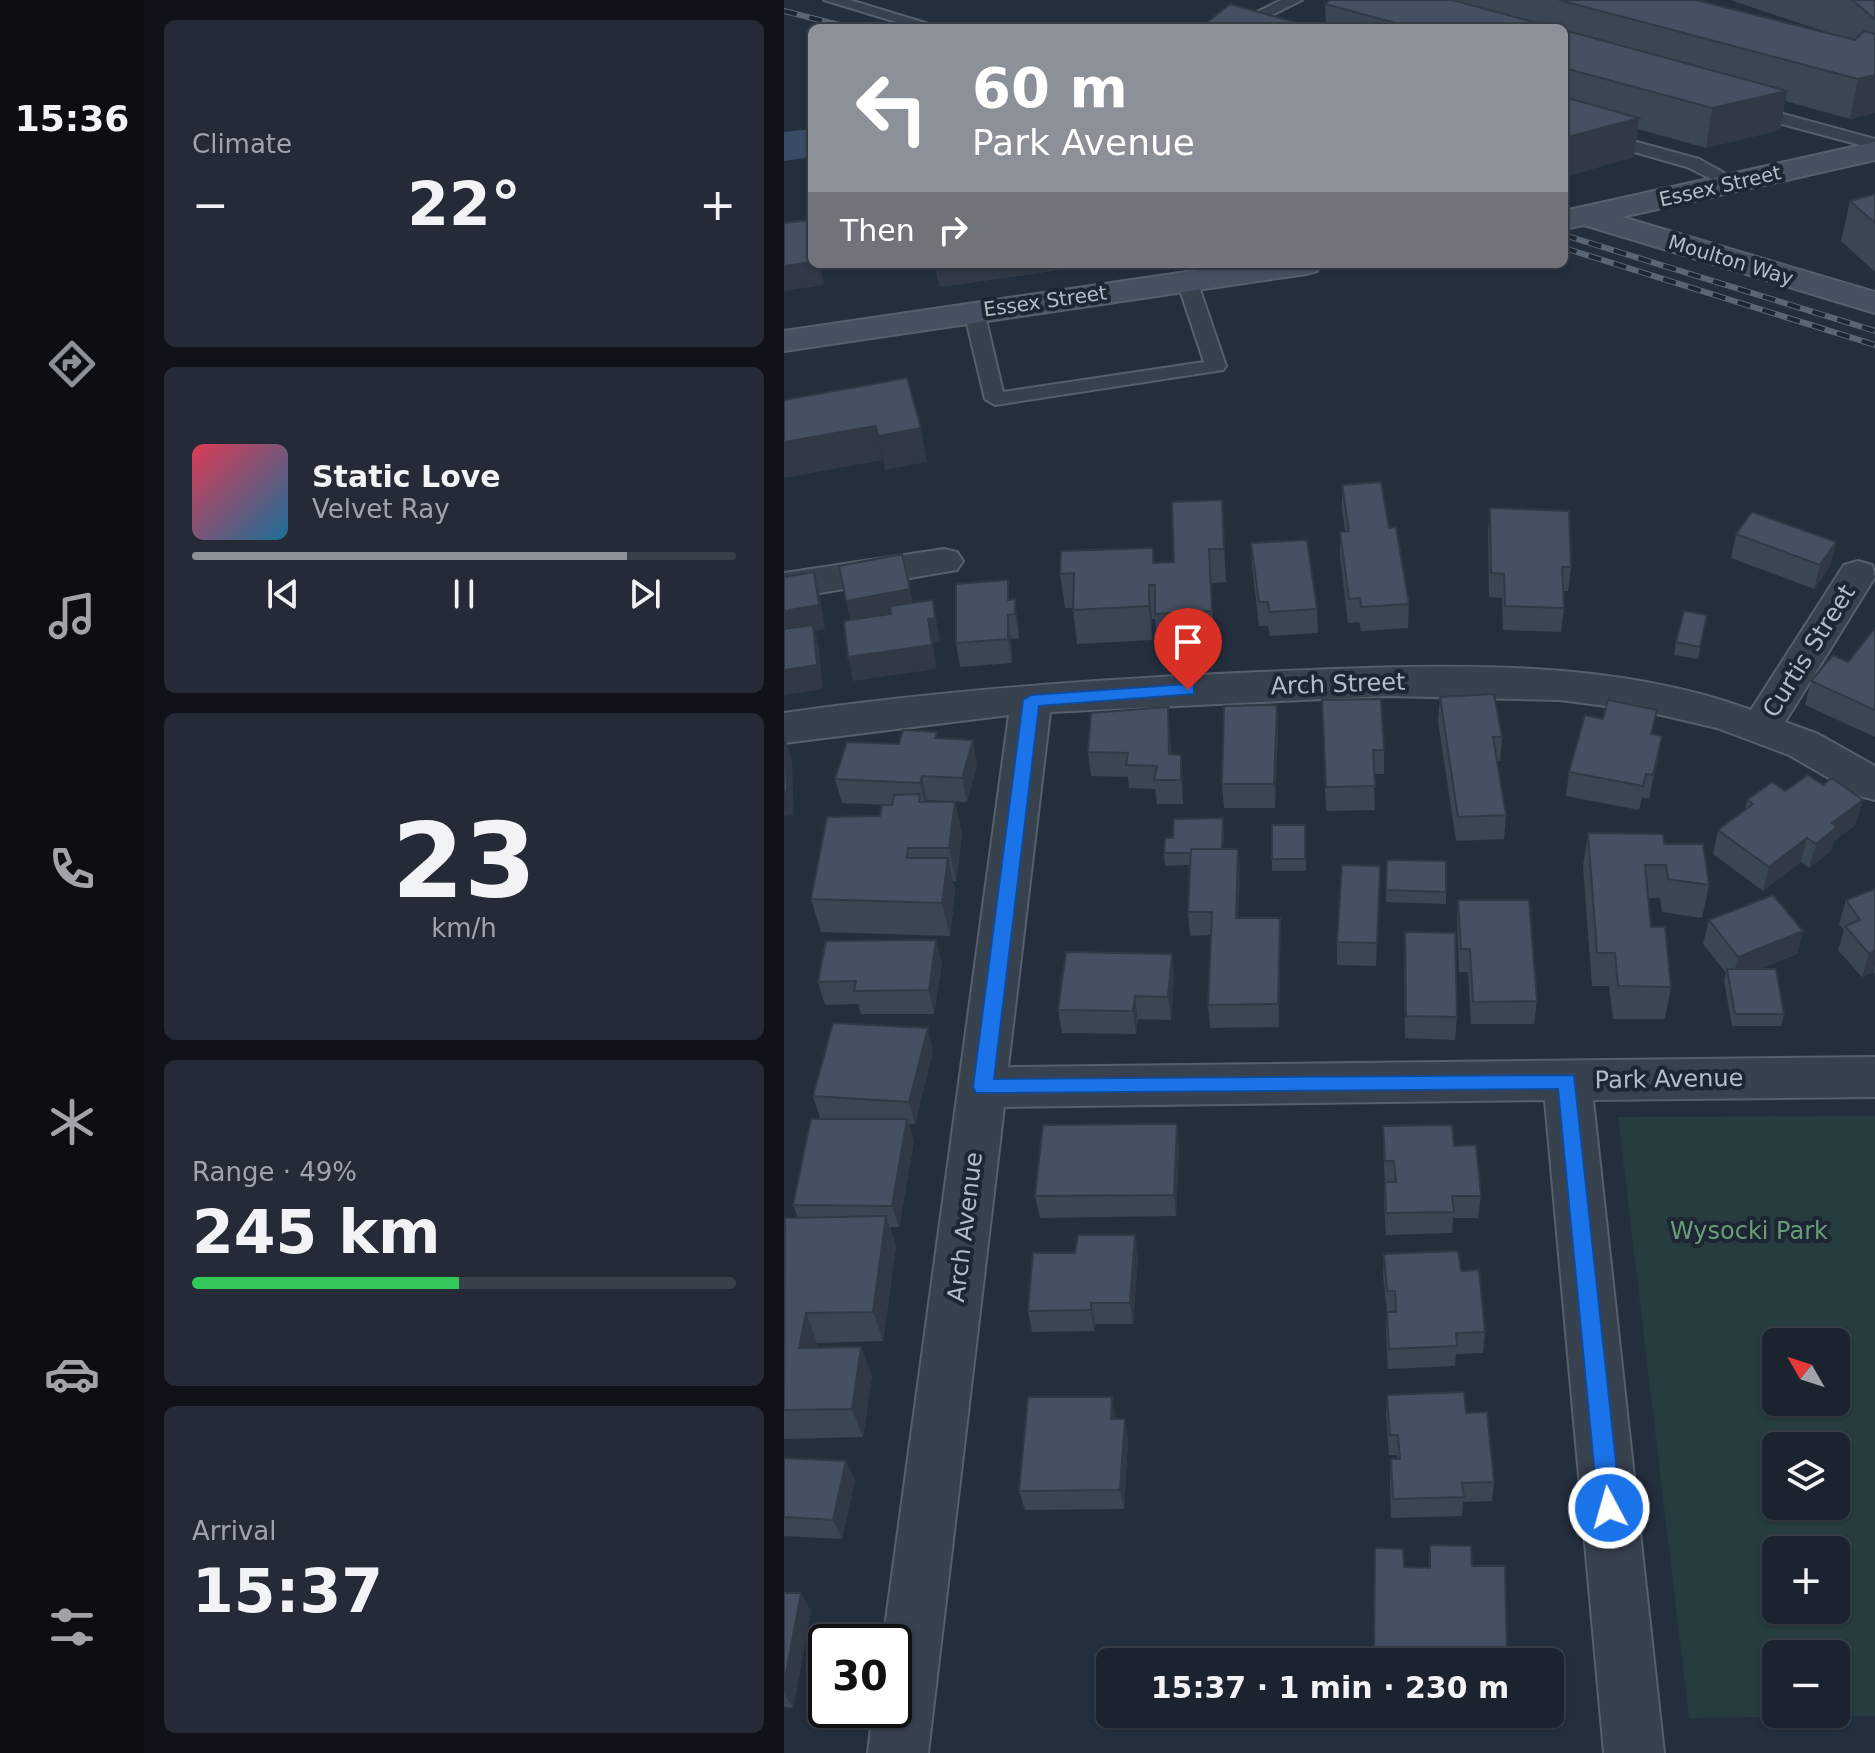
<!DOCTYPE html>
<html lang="en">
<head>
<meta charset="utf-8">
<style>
  :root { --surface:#1b232e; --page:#242b36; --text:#f1f3f6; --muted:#a0a4aa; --line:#39404a; --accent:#8c9099 }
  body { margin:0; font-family:"DejaVu Sans",sans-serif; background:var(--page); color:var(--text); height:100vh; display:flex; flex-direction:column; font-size:30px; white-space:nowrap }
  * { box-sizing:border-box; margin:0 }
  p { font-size:26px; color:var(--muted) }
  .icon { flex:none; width:44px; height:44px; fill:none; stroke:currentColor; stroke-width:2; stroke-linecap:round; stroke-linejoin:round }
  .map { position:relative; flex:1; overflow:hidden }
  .panel { display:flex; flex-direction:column; gap:20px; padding:20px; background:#0f1319; width:640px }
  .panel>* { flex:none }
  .top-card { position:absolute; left:24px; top:24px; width:760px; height:244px; border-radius:12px; box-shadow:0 2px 6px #0004,0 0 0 2px var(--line); background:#8c9099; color:#fff; overflow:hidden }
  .needle { width:52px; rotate:309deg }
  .fabs { position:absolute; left:978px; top:1328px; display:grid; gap:16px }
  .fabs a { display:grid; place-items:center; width:88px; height:88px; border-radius:12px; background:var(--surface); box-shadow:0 2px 6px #0004,0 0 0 2px var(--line); font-size:40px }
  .speed { position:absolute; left:24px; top:1624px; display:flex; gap:16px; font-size:40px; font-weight:700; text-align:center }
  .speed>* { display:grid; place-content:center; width:104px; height:104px; border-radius:50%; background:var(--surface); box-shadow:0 2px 6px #0004,0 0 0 2px var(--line); line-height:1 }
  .speed .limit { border:4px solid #111; border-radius:12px; background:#fff; color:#111 }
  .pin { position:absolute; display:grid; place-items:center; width:68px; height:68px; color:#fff; margin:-82px -34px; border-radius:50% 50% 50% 0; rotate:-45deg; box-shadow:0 0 8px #0007 }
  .pin .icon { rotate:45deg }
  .me { position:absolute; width:88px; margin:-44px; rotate:354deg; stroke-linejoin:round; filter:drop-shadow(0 0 6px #0008) }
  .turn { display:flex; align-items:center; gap:28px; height:168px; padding:0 32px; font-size:36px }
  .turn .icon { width:104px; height:104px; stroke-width:2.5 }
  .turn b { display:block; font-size:56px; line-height:68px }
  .then { display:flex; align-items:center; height:76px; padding:0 32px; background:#0003; gap:16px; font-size:30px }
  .big { font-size:60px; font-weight:600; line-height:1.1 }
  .panel .widget { flex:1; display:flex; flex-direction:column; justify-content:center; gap:12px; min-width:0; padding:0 28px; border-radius:12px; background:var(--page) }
  .panel .dial { align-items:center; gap:0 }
  .dial b { font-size:104px; line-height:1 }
  .song { display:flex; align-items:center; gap:24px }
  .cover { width:96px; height:96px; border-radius:12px; background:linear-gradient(135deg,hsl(350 70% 55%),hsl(200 70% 35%)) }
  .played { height:8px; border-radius:4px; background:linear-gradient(90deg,var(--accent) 80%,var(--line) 80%) }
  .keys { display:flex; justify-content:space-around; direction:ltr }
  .heat { display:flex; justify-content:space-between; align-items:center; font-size:44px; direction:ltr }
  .charge { height:12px; border-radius:6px; background:linear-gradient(90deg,#34c759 49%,var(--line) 0) }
  .trip { position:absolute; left:312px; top:1648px; width:468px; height:80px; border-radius:12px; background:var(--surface); box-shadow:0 2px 6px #0004,0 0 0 2px var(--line); font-weight:600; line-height:80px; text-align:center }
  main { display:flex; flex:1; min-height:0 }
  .tabs { display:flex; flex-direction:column; width:144px; justify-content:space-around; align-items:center; background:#0b0e12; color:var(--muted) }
  .tabs .icon { width:56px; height:56px }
  .tabs .on { color:var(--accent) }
  .tabs b { font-size:36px; color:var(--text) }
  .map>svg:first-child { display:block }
  .green { fill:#263c3f; fill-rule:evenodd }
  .water { fill:#394c67 }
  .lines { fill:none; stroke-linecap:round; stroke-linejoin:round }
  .service-casing { stroke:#565f6c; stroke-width:4 }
  .minor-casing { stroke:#565f6c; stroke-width:4 }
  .secondary-casing { stroke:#565f6c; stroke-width:4 }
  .service { fill:#38414e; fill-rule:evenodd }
  .minor { fill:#38414e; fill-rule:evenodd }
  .secondary { fill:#465061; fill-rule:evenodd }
  .rail-casing { stroke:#5a6575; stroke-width:6 }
  .rail { stroke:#1d2633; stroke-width:4; stroke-dasharray:13; stroke-linecap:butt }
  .wall { fill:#3b4654 }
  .shaded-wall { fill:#303945 }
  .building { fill:#455162; stroke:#303945; stroke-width:2 }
  .route { fill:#1a73e8; stroke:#114b97; stroke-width:2 }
  .labels { text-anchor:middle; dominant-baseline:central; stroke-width:8; stroke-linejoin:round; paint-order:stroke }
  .far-street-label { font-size:20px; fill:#b4bcc9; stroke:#1d2633 }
  .street-label { font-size:24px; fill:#b4bcc9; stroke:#1d2633 }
  .park-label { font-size:24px; fill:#6b9a76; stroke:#1d2633 }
</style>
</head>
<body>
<main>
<nav class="tabs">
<b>15:36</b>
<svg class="icon on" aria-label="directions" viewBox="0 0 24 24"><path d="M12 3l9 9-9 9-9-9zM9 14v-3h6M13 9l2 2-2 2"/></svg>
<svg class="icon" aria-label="music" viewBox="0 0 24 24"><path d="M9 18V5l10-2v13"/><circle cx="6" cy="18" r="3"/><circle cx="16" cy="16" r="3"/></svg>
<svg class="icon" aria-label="phone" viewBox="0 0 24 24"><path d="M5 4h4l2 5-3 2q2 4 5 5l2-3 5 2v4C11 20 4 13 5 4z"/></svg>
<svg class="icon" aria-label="climate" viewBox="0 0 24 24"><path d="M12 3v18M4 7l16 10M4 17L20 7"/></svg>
<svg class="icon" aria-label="car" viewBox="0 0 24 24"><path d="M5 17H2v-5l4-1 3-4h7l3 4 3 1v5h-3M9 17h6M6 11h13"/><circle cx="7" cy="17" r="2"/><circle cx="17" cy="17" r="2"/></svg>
<svg class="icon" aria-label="filters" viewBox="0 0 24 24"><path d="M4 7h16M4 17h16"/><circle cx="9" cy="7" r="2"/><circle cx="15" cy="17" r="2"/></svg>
</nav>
<section class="panel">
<div class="widget"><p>Climate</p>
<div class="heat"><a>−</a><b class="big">22°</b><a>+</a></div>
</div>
<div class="widget">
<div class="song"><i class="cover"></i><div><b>Static Love</b><p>Velvet Ray</p></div></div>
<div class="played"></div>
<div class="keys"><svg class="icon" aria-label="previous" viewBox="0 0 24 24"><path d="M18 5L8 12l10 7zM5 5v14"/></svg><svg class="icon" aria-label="pause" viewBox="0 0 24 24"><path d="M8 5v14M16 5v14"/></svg><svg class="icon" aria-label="next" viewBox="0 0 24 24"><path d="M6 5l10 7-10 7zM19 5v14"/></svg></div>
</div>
<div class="widget dial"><b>23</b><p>km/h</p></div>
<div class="widget"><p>Range · 49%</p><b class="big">245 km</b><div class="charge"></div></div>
<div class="widget"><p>Arrival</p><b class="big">15:37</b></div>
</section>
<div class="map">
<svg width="1091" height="1753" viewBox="0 0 1091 1753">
  <rect width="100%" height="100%" fill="#242f3e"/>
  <path class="green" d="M1091,1116V1716L905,1718L834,1117ZM992,1342H1052V1402H992ZM992,1446H1052V1506H992ZM992,1550H1052V1610H992ZM992,1654H1052V1714H992Z"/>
  <polygon class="water" points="28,129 28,157 0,161 0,132"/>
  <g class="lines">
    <g class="service-casing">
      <g id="service">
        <polygon points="40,0 66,0 158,28 132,28"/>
        <polygon points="497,0 518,0 462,28 441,28"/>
        <polygon points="963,104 1091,139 1091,149 957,113 957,105"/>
        <polygon points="780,122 915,159 958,183 949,188 943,187 903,167 780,132"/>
        <polygon points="403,275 413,281 442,366 439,370 211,405 201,399 180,311 183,307 190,305 200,311 219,392 420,362 393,281"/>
      </g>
    </g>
    <g class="minor-casing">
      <g id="minor">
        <polygon points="160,549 173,552 179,561 173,570 0,599 0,573"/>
        <path d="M1074,561L1088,565L1091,577L1001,722L1034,734L1091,766V800L1076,796L1005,755L933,728L860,711L776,700L604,696L266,712L224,1067L1091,1057V1097L809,1100L880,1753H820L761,1100L220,1107L144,1753H84L89,1710H110V1642H99L225,715L0,743V713C158,690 316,679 475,672C633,666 816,654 967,710L1060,565Z"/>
      </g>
    </g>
    <g class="secondary-casing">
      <g id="secondary">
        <polygon points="1091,142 1091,160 838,217 1091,292 1091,313 800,225 780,229 780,211"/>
        <polygon points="456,264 538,264 533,271 522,274 0,351 0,331"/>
      </g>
    </g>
    <use href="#service" class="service"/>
    <use href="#minor" class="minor"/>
    <use href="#secondary" class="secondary"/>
    <g class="rail-casing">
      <g id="rail">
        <polyline points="0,11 67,28"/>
        <polyline points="780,235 1091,331"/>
        <polyline points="780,248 1091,345"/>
      </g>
    </g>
    <use href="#rail" class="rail"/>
  </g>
  <g class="wall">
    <polygon points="546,0 912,0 1048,34 946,0 1091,0 1091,113 1066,119 1001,101 996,130 922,148 854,129 850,157 780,177 780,28 542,28 541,4"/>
    <polygon points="1091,194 1091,272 1057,241 1066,201"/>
    <polygon points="151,264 317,264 156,287"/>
    <polygon points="558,485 605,528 625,604 624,628 577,631 575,622 564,623 556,556 556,532 561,531 558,508"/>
    <polygon points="438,500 442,582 427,583 430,645 374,648 371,619 368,619 368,640 293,644 289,608 281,608 276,574 370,563 390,562"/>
    <polygon points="706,508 787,567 784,591 779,591 780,608 777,632 719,630 718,598 705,597 704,532"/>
    <polygon points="952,534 1052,542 1046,566 1030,589 947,558"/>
    <polygon points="467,543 533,609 534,633 486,636 484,626 475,626 468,567"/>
    <polygon points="227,600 234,623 235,638 227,639 228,663 176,667 172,643"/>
    <polygon points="923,615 914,659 890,655 892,642"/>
    <polygon points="1091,628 1091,737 1021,705 1027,681 1064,662"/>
    <polygon points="656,697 718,737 716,761 713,761 722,815 720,839 672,841 654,721"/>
    <polygon points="538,700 600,750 600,774 590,774 591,810 542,811"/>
    <polygon points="493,705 494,729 491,808 440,808 438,784"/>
    <polygon points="384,707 387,754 399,779 399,804 373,804 371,789 345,788 344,777 307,776 304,752"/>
    <polygon points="869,734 874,760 865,799 858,797 855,810 782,796 785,772"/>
    <polygon points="155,738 193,764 183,802 143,800 143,802 171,802 178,835 172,881 169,881 171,891 166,936 37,932 27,899 96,816 108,805 58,803 51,779 115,744"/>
    <polygon points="1001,791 1072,824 1050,841 1047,851 1025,868 1017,862 979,891 929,854 934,830 961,811 963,800"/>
    <polygon points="488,825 521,825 522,871 488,871"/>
    <polygon points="440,831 439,849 454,849 456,872 454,918 496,941 495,1027 426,1028 424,1005 427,935 406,936 404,912 406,865 381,866 380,853 389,838"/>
    <polygon points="804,833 880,844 925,885 918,918 878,912 876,898 864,898 867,927 887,987 881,1019 829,1019 825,986 808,986 799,866"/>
    <polygon points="603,860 662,892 662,904 602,902"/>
    <polygon points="596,866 592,966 553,965 553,942"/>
    <polygon points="1091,889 1091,974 1089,972 1078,977 1054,950 1060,930 1055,924 1062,900"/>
    <polygon points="674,900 753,1001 750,1024 687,1024 684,972 675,972 673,923"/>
    <polygon points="925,920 1019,931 1013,954 976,969 1000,1014 997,1026 948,1026 940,981 942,973 919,944"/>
    <polygon points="621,932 673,1017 671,1040 621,1038 620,956"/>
    <polygon points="158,963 150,1014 77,1014 74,1004 41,1005 34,982"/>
    <polygon points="390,977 387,1020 354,1019 352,1034 278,1033 274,1010"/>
    <polygon points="149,1051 131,1124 125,1124 130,1141 115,1227 106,1227 112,1247 99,1341 33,1343 32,1348 88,1376 79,1437 0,1439 0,1222 14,1218 9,1205 55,1119 36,1118 29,1096"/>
    <polygon points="599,1126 670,1146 697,1196 694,1218 669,1218 668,1233 602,1235 600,1204 601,1183 599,1148"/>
    <polygon points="395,1146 392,1216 256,1218 251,1196"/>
    <polygon points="600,1254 677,1271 701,1332 699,1353 672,1354 671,1366 604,1369 602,1333 603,1312 599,1275"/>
    <polygon points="354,1257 349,1324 311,1324 310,1331 248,1332 244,1311"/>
    <polygon points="603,1395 682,1413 710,1482 708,1501 679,1502 678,1516 607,1518 606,1478 607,1459 613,1459 613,1455 605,1455 602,1415"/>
    <polygon points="328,1397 331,1419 344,1439 340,1509 241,1510 235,1491"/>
    <polygon points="0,1458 62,1461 71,1481 58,1539 0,1536"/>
    <polygon points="0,1593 27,1611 9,1708 0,1707"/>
  </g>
  <g class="shaded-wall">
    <polygon points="1091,75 1091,113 1066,119 1074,79"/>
    <polygon points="1003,91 996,130 922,148 928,108"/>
    <polygon points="855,118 850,157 780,177 780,138"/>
    <polygon points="28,262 28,264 36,264 40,285 0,291 0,266"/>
    <polygon points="152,264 317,264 156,287"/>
    <polygon points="92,426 99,460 0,478 0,442"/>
    <polygon points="137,428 143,462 101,470 94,436"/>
    <polygon points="1052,542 1046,566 1030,589 1036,565"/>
    <polygon points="30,572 36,596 41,629 31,631 35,649 39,689 0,695 0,611"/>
    <polygon points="365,585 368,619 368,640 365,606"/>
    <polygon points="126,589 131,613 67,625 62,601"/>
    <polygon points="231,599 234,623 235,638 231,614"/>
    <polygon points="149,600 156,642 149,643 152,669 69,681 64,657"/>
    <polygon points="224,615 227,639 228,663 224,639"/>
    <polygon points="493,705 494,729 491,808 490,784"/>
    <polygon points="384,707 386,730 387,778 385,754"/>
    <polygon points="878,736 874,760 865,799 869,775"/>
    <polygon points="1,737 8,761 10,815 0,816"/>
    <polygon points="189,740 193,764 183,802 178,778"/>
    <polygon points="397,755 399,779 399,804 397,780"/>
    <polygon points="138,776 143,800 142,807 136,783"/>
    <polygon points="1079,800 1072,824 1050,841 1047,851 1025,868 1032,844 1048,823"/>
    <polygon points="171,802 178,835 172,881 165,848"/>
    <polygon points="1023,838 1017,862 979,891 985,867"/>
    <polygon points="454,849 456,872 453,941 452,918"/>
    <polygon points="164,858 171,891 166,936 158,903"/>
    <polygon points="496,918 496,941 495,1027 494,1004"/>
    <polygon points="1019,931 1013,954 948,980 954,957"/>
    <polygon points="152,940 158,963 150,1014 145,990"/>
    <polygon points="1091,951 1091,966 1089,972 1078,977 1085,954"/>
    <polygon points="388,954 390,977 387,1020 384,997"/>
    <polygon points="351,996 354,1019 352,1034 349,1011"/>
    <polygon points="144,1028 149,1051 131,1124 125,1102"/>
    <polygon points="123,1119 130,1141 115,1227 108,1206"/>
    <polygon points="393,1124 395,1146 392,1216 390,1195"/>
    <polygon points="102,1216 112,1247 99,1341 89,1312"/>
    <polygon points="351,1235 354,1257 349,1324 346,1303"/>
    <polygon points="307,1303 311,1324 310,1331 307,1310"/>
    <polygon points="22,1313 33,1343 27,1377 15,1348"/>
    <polygon points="77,1347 88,1376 79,1437 68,1409"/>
    <polygon points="328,1397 331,1417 331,1439 327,1419"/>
    <polygon points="341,1419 344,1439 340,1509 336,1490"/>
    <polygon points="62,1461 71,1481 58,1539 49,1520"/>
    <polygon points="17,1593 27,1611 9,1708 0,1693 0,1684"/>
  </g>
  <g class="building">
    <polygon points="546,0 668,0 772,28 630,28 541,4"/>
    <polygon points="775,0 912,0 1071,40 1080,31 1091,34 1091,75 1074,79"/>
    <polygon points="1068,0 1091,0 1091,19"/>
    <polygon points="446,4 531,28 416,28"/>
    <polygon points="780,30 1003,91 928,108 780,68"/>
    <polygon points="780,97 855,118 780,138"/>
    <polygon points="1091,194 1091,223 1066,201"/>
    <polygon points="27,220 28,262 0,266 0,223"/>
    <polygon points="123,378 137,428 94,436 92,426 0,442 0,400"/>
    <polygon points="597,482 605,528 612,527 625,604 577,607 576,598 565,599 556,532 565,531 558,485"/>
    <polygon points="438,500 440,549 425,549 428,611 371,614 371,585 365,585 365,606 289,610 290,573 276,574 277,551 369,548 369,563 390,562 388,502"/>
    <polygon points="706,508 785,511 787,567 778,567 780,608 721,606 720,574 707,573"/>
    <polygon points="968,512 1052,542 1036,565 952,534"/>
    <polygon points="523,540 533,609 485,612 484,602 475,602 467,543"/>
    <polygon points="118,554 126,589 62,601 55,566"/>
    <polygon points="30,572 35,605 0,611 0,577"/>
    <polygon points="224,580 224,600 231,599 231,614 224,615 224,639 172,643 172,584"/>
    <polygon points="149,600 151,618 144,619 148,645 64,657 60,621 107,614 106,606"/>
    <polygon points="900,611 923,615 916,647 892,642"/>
    <polygon points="29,625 33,665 0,670 0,629"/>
    <polygon points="1091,628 1091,710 1027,681 1049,655 1064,662"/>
    <polygon points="710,694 718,737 709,737 722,815 674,817 656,697"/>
    <polygon points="597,699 600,750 589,750 591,786 542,787 538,700"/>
    <polygon points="824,700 873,710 867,734 878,736 869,775 862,774 859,786 785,772 801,715 819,719"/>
    <polygon points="493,705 490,784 438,784 440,706"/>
    <polygon points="384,707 385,754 397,755 397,780 370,780 373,766 342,765 344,753 304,752 307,713"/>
    <polygon points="119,730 153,732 151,738 189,740 178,778 138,776 136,783 51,779 63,742 115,744"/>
    <polygon points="0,737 1,737 3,791 0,792"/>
    <polygon points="1024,775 1039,785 1048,778 1079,800 1048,823 1053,827 1032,844 1023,838 985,867 934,830 969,804 963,800 988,782 1001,791"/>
    <polygon points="136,794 135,802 171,802 165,848 124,848 123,858 164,858 158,903 27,899 43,817 96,816 98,805 108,805 110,795"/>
    <polygon points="439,818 438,849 407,849 407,853 380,853 381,838 389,838 390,819"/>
    <rect x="488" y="825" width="33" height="34"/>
    <polygon points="804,833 879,834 880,844 919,844 925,885 884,879 882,865 861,865 867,927 881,927 887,987 834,986 831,953 813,953"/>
    <polygon points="407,849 454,849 452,918 496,918 494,1004 424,1005 428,912 404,912"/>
    <polygon points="603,860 662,861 662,892 602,890"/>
    <polygon points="558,865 596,866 593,943 553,942"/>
    <polygon points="1091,889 1091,951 1085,954 1061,926 1076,920 1062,900"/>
    <polygon points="989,895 1019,931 954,957 925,920"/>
    <polygon points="674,900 745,900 753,1001 689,1002 686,949 677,949"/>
    <polygon points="621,932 671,933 673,1017 622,1016"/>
    <polygon points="152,940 145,990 70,991 72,981 34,982 42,941"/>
    <polygon points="282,952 388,954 384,997 351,996 349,1011 274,1010"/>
    <polygon points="943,969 992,969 1000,1014 951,1014"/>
    <polygon points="49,1023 144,1028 125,1102 29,1096"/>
    <polygon points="27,1119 123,1119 108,1206 9,1205"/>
    <polygon points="393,1124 390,1195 251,1196 259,1125"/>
    <polygon points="668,1125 670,1146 692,1145 697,1196 668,1196 670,1212 602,1213 601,1182 612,1182 610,1161 601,1161 599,1126"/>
    <polygon points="102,1216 89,1312 22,1313 15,1348 77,1347 68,1409 0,1410 1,1218"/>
    <polygon points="294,1235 351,1235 346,1303 307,1303 307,1310 244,1311 249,1253 291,1253"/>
    <polygon points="674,1251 677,1271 695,1270 701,1332 672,1333 673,1346 605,1349 603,1312 612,1312 611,1291 603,1291 600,1254"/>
    <polygon points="680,1392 682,1413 703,1412 710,1482 678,1483 680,1497 609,1499 607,1459 616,1459 614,1435 606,1435 603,1395"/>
    <polygon points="244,1397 328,1397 327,1419 341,1419 336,1490 235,1491"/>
    <polygon points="0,1458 62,1461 49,1520 0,1517"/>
    <polygon points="646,1545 687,1546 688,1566 721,1566 723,1662 590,1662 591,1548 619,1549 620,1567 646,1568"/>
    <polygon points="0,1593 17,1593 0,1684"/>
  </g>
  <polygon class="route" points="404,684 410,685 410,694 255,706 210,1079 790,1075 837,1508 834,1516 825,1520 817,1516 814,1508 774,1089 192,1093 189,1087 239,700 247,695"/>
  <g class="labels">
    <g class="far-street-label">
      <text transform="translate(936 186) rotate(-13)">Essex Street</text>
      <text transform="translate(947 260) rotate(17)">Moulton Way</text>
      <text transform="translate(261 301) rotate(-8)">Essex Street</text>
    </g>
    <g class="street-label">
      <text transform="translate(1025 651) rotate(-58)">Curtis Street</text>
      <text transform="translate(554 684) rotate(-2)">Arch Street</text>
      <text transform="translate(885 1079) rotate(-1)">Park Avenue</text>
      <text transform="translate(181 1227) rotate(-83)">Arch Avenue</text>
    </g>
    <g class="park-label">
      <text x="965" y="1231">Wysocki Park</text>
    </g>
  </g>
</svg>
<div class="fabs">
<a><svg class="needle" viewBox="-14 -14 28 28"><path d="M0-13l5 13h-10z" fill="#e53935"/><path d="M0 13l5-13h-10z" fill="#a0a4aa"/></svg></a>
<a><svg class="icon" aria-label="layers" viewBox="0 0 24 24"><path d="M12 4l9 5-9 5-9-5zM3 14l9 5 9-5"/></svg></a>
<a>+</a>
<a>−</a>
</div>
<div class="speed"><div class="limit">30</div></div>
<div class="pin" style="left:404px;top:690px;background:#d93025"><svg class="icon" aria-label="arrive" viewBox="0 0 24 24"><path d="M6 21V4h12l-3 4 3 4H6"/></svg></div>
<svg class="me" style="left:825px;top:1508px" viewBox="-20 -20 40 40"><circle r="17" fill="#1a73e8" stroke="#fff" stroke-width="3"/><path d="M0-11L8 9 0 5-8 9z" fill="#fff"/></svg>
<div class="trip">15:37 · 1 min · 230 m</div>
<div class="top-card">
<div class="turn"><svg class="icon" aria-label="left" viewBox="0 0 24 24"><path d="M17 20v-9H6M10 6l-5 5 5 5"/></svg><div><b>60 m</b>Park Avenue</div></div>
<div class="then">Then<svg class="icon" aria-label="right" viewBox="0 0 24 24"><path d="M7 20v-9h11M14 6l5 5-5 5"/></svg></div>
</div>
</div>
</main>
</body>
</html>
